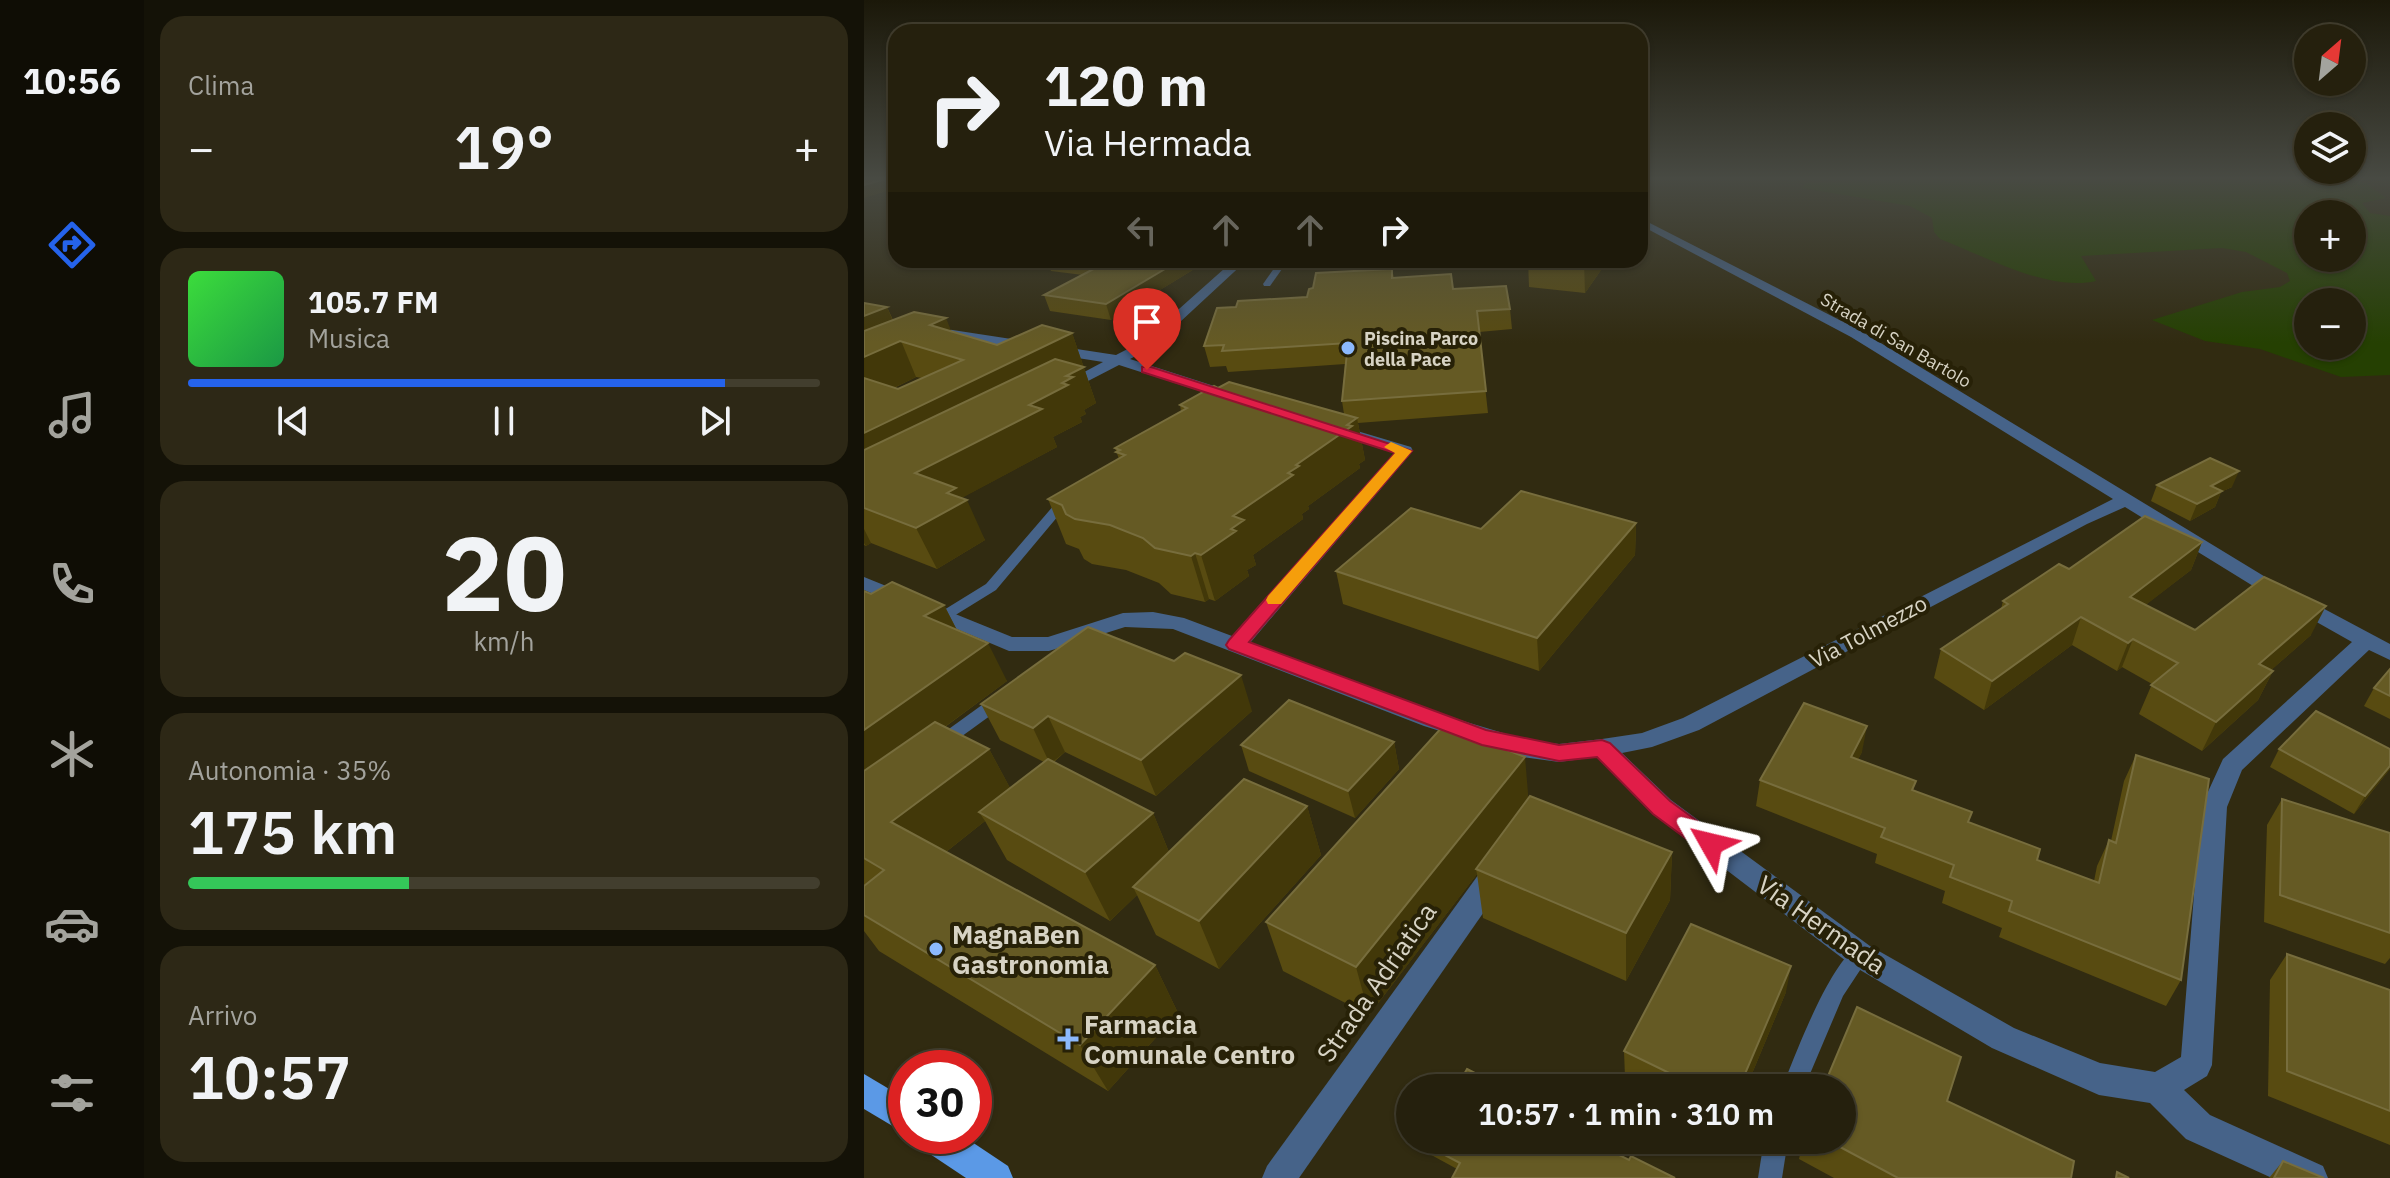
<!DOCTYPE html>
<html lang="it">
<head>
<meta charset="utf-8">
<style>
  :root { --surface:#25200d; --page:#2d2816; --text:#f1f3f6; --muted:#a3a39d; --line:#423e2e; --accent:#2563eb }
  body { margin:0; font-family:"IBM Plex Sans",sans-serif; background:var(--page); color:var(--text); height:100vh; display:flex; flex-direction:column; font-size:30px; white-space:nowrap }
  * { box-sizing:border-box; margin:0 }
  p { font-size:26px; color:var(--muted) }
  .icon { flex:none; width:44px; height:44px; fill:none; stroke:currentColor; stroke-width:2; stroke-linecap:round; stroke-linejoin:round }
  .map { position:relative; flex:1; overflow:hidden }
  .sheet { display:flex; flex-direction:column; gap:16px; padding:16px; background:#141207; width:720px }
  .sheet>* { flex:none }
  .banner { position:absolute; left:24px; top:24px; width:760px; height:244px; border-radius:24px; box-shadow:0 2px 6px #0004,0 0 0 2px var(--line); background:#25200d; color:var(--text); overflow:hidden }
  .needle { width:52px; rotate:28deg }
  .fabs { position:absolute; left:1430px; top:24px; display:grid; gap:16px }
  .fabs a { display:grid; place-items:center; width:72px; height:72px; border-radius:50%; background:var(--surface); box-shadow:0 2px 6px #0004,0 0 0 2px var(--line); font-size:40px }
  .speed { position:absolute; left:24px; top:1050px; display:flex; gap:16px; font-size:40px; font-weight:700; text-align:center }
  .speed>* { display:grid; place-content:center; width:104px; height:104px; border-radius:50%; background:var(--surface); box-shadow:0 2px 6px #0004,0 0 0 2px var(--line); line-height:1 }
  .speed .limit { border:12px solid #d22; background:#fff; color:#111 }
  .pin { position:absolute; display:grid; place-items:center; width:68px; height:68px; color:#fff; margin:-82px -34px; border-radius:50% 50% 50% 0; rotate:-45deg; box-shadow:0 0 8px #0007 }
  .pin .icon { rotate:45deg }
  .me { position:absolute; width:88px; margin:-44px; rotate:307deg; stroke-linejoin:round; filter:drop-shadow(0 0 6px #0008) }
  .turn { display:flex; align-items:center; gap:28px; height:168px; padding:0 24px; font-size:36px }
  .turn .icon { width:104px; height:104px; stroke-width:2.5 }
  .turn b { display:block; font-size:56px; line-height:68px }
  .lanes { display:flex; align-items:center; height:76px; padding:0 24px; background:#0003; justify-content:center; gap:40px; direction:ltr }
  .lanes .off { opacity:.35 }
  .big { font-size:60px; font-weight:600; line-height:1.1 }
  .sheet .tile { flex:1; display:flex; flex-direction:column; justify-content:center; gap:12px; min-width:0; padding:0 28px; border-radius:24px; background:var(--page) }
  .sheet .dial { align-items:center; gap:0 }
  .dial b { font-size:104px; line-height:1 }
  .song { display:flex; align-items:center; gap:24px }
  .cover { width:96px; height:96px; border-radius:12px; background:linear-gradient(135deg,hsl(120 70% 55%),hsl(140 70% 35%)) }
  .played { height:8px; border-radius:4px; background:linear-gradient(90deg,var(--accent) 85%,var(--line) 85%) }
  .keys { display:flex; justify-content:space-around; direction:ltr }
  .heat { display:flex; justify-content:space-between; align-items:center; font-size:44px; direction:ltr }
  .charge { height:12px; border-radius:6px; background:linear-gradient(90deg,#34c759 35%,var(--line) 0) }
  .trip { position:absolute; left:532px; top:1074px; width:460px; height:80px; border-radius:40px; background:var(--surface); box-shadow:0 2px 6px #0004,0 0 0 2px var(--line); font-weight:600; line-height:80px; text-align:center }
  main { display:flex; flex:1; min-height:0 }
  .menu { display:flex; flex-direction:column; width:144px; justify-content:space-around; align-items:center; background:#0f0d05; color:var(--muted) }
  .menu .icon { width:56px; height:56px }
  .menu .active { color:var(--accent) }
  .menu b { font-size:36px; color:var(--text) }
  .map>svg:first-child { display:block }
  .green { fill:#254002; fill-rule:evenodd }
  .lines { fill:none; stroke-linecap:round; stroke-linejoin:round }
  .service { fill:#466389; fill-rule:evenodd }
  .minor { fill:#466389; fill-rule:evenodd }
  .primary { fill:#5b99e6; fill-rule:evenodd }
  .wall { fill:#584b11; fill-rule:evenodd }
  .shaded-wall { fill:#423809 }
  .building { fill:#655a24; stroke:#776d3d; stroke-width:2 }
  .route { fill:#e11d48; stroke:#92132f; stroke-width:2 }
  .slow { fill:#f59e0b }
  .poi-dot { fill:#8cb9fc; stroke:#272107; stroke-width:3 }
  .labels { text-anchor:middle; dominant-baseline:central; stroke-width:8; stroke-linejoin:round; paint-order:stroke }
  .far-poi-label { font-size:18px; font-weight:bold; fill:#d7d3c4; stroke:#272107; text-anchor:start }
  .far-street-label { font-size:18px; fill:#d7d3c4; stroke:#272107 }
  .street-label { font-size:22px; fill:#d7d3c4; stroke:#272107 }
  .near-street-label { font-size:26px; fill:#d7d3c4; stroke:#272107 }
  .near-poi-label { font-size:26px; font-weight:bold; fill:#d7d3c4; stroke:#272107; text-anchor:start }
</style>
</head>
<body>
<main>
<nav class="menu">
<b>10:56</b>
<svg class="icon active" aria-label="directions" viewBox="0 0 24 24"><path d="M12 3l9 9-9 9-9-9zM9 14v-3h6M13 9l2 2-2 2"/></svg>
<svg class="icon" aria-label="music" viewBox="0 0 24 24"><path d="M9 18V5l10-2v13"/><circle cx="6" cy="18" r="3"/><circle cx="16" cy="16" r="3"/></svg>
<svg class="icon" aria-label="phone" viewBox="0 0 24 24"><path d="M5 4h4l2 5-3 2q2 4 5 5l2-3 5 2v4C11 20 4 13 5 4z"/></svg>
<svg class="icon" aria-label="climate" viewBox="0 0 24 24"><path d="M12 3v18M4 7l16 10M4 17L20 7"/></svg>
<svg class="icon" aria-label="car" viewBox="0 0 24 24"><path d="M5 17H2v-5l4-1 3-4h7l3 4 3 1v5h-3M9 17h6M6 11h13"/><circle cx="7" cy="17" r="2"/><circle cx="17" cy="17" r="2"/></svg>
<svg class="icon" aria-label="filters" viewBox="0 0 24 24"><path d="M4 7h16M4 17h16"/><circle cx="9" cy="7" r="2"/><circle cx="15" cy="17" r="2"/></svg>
</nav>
<section class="sheet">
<div class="tile"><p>Clima</p>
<div class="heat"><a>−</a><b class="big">19°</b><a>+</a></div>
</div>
<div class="tile">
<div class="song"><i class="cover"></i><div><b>105.7 FM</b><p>Musica</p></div></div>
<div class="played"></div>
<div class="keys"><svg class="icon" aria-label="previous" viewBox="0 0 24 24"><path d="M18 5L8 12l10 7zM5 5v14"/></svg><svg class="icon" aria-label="pause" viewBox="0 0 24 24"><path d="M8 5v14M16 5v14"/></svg><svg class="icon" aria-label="next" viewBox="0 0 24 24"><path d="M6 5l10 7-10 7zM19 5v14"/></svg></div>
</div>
<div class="tile dial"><b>20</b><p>km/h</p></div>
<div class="tile"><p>Autonomia · 35%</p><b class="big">175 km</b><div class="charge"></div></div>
<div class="tile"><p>Arrivo</p><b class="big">10:57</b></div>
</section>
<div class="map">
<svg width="1526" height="1178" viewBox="0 0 1526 1178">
  <rect width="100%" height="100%" fill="#312b11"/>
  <path class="green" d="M1102,178H1485L1502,183L1522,198L1498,203L1506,213L1526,216V375L1477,377L1396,349L1341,341L1288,320L1378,292L1416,287L1426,281L1423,273L1382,252L1358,248L1217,256L1232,281C1183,292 1121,256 1076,239L1070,232L1068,218L1046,206L938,188L942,183ZM1444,214H1488V258H1444ZM1444,302H1488V346H1444Z"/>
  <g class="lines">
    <g class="service">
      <polygon points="416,260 423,262 406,286 400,286 399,284"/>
      <polygon points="201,496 205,497 207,500 205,503 132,590 85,619 75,619 73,616 75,613 122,584 197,497"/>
      <polygon points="135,695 141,697 143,701 141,705 83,747 77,749 71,747 69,743 71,739 129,697"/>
      <path d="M996,946L1003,949L1006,955L979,996L940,1088H918C930,1058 968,956 996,946Z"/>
      <polygon points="900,1140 924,1140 918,1178 894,1178"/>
    </g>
    <g class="minor">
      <path d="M776,218L997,331L1408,581L1526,644V660L1505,650L1378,770L1363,807L1348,1065L1343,1076L1320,1090L1346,1115L1459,1166L1464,1178H1408L1322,1139L1286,1103L1235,1095L1128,1048L986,964L789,814L733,757L695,762L659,757L560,726L309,629L261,627L185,651H145L0,590V577L148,637H184L259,613L289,612L320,618L368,636L530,453L467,433L465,430L473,425L547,447L549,451L386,643L576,714L659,739L695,744L738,739L778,733L819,718L1249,499L987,337L776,225ZM1261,507L1394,589L1488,642L1359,759L1337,807L1317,1057L1291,1072L1236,1063L1150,1028L1006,946L807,800L758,753L788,747L835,730L1223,524Z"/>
      <polygon points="370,260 383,260 289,347 266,359 375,394 378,397 370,402 255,365 199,394 191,389 194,386 239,362 82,337 75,333 82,329 252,355 279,341"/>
      <polygon points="630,864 640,867 643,875 640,883 435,1178 398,1178 403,1166 620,867"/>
    </g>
    <g class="primary">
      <polygon points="0,1074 42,1099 42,1134 0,1109"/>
      <polygon points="52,1136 99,1136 144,1166 149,1178 102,1178 57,1148"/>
    </g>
  </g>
  <g class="wall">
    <polygon points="183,260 345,260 247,320 186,311 180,295 219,275 187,271"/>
    <polygon points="664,260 744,260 721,293 665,287"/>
    <polygon points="528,269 530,278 589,289 646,309 648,329 615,332 624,413 494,423 501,460 495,464 496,468 444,506 445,509 438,514 439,519 389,555 392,565 383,570 385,576 351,601 345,599 341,602 307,594 295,583 262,570 228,564 220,559 215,549 202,544 184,499 255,459 251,448 317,411 316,405 480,414 478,401 481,364 364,372 362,366 346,367 340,346 372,307 443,297 449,288"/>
    <path d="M0,303L23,307L29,320L87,331L133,345L208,333L232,403L220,410L222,414L216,417L218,422L189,437L193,447L97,498L121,540L73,569L7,543L2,546L0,545ZM52,377L58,378L34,389L30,388Z"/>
    <polygon points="1293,485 1368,487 1357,492 1351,507 1326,521 1287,501"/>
    <polygon points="772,523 771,555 675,671 479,604 472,571"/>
    <polygon points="1338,542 1327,570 1281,605 1331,630 1447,635 1407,670 1409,671 1394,700 1338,751 1275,714 1288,684 1258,667 1253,671 1208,645 1120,710 1070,678 1077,649 1137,609 1139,601 1205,569"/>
    <polygon points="0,591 7,594 80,605 93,630 143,681 81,727 125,749 146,788 180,762 136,740 117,704 388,711 292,796 201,752 190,762 289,813 305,852 443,806 457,855 355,969 292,935 273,895 246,921 143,860 121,821 82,852 291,965 314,1013 244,1091 15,951 0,931"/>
    <polygon points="1526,669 1526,719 1500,706 1510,688"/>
    <polygon points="530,742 535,769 491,818 385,771 377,745"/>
    <polygon points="1415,749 1526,749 1526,769 1490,814 1406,767"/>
    <polygon points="998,752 994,759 1052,781 1049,790 1104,822 1173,860 1230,881 1233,866 1245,840 1247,841 1260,781 1272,755 1317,980 1302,1006 1135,937 1138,928 1078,903 1081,891 1011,863 1013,854 892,806 896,780"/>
    <polygon points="665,797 808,852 806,900 762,981 619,918 613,874 505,1015 419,971 402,922"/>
    <polygon points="1418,799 1526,833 1526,958 1521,964 1400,922 1403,825"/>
    <polygon points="1423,954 1526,990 1526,1145 1404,1096 1406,980"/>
    <polygon points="922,992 882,1088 783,1088 761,1077 760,1051"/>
    <polygon points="1083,1101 1207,1178 970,1178 935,1159 939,1140 978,1140"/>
    <polygon points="558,1143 765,1160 811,1178 593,1169 560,1151"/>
    <polygon points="1419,1161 1460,1178 1405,1178"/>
  </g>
  <g class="shaded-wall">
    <polygon points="25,178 30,189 0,198 0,185"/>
    <polygon points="316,260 345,260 247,320 242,304"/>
    <polygon points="720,260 744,260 721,293"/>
    <polygon points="23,307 52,377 0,402 0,316"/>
    <polygon points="82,318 96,353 66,325"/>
    <polygon points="208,333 232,403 220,410 222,414 216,417 218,422 189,437 193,447 96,499 103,500 121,540 73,569 52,528 0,482 0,433"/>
    <polygon points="493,418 501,460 495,464 496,468 444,506 445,509 438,514 439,519 389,555 392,565 383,570 385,576 351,601 337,555 367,529 369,516 424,473 432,465"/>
    <polygon points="1375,471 1368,487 1357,492 1351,507 1326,521 1333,504 1347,486"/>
    <polygon points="772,523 771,555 675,671 673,638"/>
    <polygon points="0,529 7,543 2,546 0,543"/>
    <polygon points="1338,542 1327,570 1256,625 1266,597"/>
    <polygon points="331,553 345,599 341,602 327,556"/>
    <polygon points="80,605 99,642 60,616"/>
    <polygon points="1462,606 1447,635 1381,693 1395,664"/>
    <polygon points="1217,617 1208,645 1120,710 1128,681"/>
    <polygon points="1269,639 1258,667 1253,671 1264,643"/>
    <polygon points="124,643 143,681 0,786 0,730"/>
    <polygon points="1409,671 1394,700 1338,751 1352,722"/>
    <polygon points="377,675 388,711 292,796 277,760"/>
    <polygon points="184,716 201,752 186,764 169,728"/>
    <polygon points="1003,726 998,752 982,783 987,757"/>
    <polygon points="530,742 535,769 491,818 484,791"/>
    <polygon points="125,749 151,797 115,812 121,821 59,870 27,822"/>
    <polygon points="661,757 665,805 612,869 613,874 505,1015 492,967"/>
    <polygon points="1526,766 1526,769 1490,814 1501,796"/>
    <polygon points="443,806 457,855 355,969 335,921"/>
    <polygon points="289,813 309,862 269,887 273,895 246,921 221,872"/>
    <polygon points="808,852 806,900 762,981 762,933"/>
    <polygon points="291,965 314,1013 244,1091 216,1045"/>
    <polygon points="927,966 922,992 882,1088 875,1088"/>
  </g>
  <g class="building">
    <polygon points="0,178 25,178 0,185"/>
    <polygon points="217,260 316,260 242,304 180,295 241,263"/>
    <polygon points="528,269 528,278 587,274 589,289 642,286 646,309 613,311 622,391 478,401 484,343 358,351 360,345 340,346 353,308 372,307 374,301 443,297 445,289 449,288 452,273"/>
    <polygon points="0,303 23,307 0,316"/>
    <polygon points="50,312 82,318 66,325 133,345 178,325 208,333 0,433 0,378 34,389 99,360 36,341 0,357 0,331"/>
    <polygon points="191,359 220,367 202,376 209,377 198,383 204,385 165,405 178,409 51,473 92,488 83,493 103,500 52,528 0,508 0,450"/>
    <polygon points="365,382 493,418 483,425 488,426 432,465 435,466 424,473 429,475 369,516 380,520 367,529 372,531 337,555 331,553 327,556 291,548 279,538 246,525 211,519 202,514 198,505 184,499 261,455 252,452 256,450 251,448 323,408 316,405 350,386 354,388"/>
    <polygon points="1346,458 1375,471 1347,486 1358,491 1333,504 1293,485"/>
    <polygon points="657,491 772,523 673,638 472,571 547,508 617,529"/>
    <polygon points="1281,516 1338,542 1266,597 1331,630 1400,577 1462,606 1395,664 1409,671 1352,722 1287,685 1314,663 1269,639 1264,643 1217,617 1128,681 1077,649 1144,604 1139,601 1195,564 1205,569"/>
    <polygon points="28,582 80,605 60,616 124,643 0,730 0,591 7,594"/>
    <polygon points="224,627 310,661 321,653 377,675 277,760 184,716 169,728 117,704"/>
    <polygon points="1526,669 1526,696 1510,688"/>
    <polygon points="425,700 530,742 484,791 377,745"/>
    <polygon points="940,703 1003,726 987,757 1052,781 1048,790 1108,812 1104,822 1176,849 1173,860 1235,883 1245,840 1252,843 1272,755 1345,779 1317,980 1145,911 1148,901 1086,877 1090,865 1017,837 1021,828 896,780"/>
    <polygon points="1452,711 1526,749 1526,766 1501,796 1415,749"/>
    <polygon points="71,722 125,749 27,822 291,965 216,1045 0,915 0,886 20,870 0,858 0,771"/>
    <polygon points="580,725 661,757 492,967 402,922"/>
    <polygon points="184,759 289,813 221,872 115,812"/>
    <polygon points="380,779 443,806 335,921 269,887"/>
    <polygon points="666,796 808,852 762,933 612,869"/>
    <polygon points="1418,799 1526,833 1526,933 1416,895"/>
    <polygon points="827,924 927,966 875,1088 836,1088 760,1051"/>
    <polygon points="1423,954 1526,990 1526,1111 1423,1071"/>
    <polygon points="993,1007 1097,1057 1083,1101 1210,1161 1207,1178 1034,1178 963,1140 978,1140 978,1088 959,1088"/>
    <polygon points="603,1069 640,1088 592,1088"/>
    <polygon points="559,1140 725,1140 765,1160 767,1156 811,1178 588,1178 596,1163 558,1143"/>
    <polygon points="1419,1161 1460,1178 1410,1178"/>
    <polygon points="1253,1172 1265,1178 1252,1178"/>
  </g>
  <linearGradient id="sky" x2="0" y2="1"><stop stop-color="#1b1809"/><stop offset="0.52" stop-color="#484a43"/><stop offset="1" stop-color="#484a43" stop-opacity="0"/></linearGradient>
  <rect width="1526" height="343" fill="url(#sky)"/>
  <polygon class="route" points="278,367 287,367 548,451 385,642 622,730 695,745 738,740 746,743 806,801 855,837 859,844 855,851 847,854 839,851 789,814 733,757 695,761 618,745 365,649 362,645 365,640 531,453 278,372"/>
  <polygon class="slow" points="527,442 548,451 417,604 404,604 402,600 404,596 531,453 520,447"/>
  <g class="poi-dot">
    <circle cx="484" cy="348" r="8"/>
    <circle cx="72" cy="949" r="8"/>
    <path d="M200 1027h8v8h8v8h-8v8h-8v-8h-8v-8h8z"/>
  </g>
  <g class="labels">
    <g class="far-poi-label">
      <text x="500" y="338">Piscina Parco<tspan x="500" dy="21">della Pace</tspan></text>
    </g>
    <g class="far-street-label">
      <text transform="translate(1032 340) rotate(30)">Strada di San Bartolo</text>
    </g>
    <g class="street-label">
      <text transform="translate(1004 631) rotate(-28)">Via Tolmezzo</text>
    </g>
    <g class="near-street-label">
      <text transform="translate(958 924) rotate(35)">Via Hermada</text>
      <text transform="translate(512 982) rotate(-55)">Strada Adriatica</text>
    </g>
    <g class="near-poi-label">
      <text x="88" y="934">MagnaBen<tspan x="88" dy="30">Gastronomia</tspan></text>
      <text x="220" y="1024">Farmacia<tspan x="220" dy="30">Comunale Centro</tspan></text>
    </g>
  </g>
</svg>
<div class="fabs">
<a><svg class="needle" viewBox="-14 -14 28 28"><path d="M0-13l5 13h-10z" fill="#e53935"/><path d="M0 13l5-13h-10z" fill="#a3a39d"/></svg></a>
<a><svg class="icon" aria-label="layers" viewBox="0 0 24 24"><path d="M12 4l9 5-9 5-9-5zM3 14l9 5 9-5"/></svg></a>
<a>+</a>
<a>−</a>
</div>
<div class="speed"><div class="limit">30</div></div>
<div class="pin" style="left:283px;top:370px;background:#d93025"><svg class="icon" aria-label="arrive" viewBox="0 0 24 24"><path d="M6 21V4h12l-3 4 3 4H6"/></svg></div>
<svg class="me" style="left:847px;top:844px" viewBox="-20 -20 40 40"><path d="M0-17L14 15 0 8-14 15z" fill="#e11d48" stroke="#fff" stroke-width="4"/></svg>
<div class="trip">10:57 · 1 min · 310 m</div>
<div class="banner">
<div class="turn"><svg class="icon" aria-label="right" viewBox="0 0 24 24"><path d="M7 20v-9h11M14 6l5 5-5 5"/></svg><div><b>120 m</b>Via Hermada</div></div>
<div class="lanes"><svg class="icon off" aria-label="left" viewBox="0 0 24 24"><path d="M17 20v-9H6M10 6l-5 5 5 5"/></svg><svg class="icon off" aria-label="ahead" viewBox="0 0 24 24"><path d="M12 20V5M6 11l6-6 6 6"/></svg><svg class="icon off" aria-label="ahead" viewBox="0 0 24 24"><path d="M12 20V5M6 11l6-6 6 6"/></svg><svg class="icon" aria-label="right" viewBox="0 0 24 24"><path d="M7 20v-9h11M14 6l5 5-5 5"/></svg></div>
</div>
</div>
</main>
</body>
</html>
